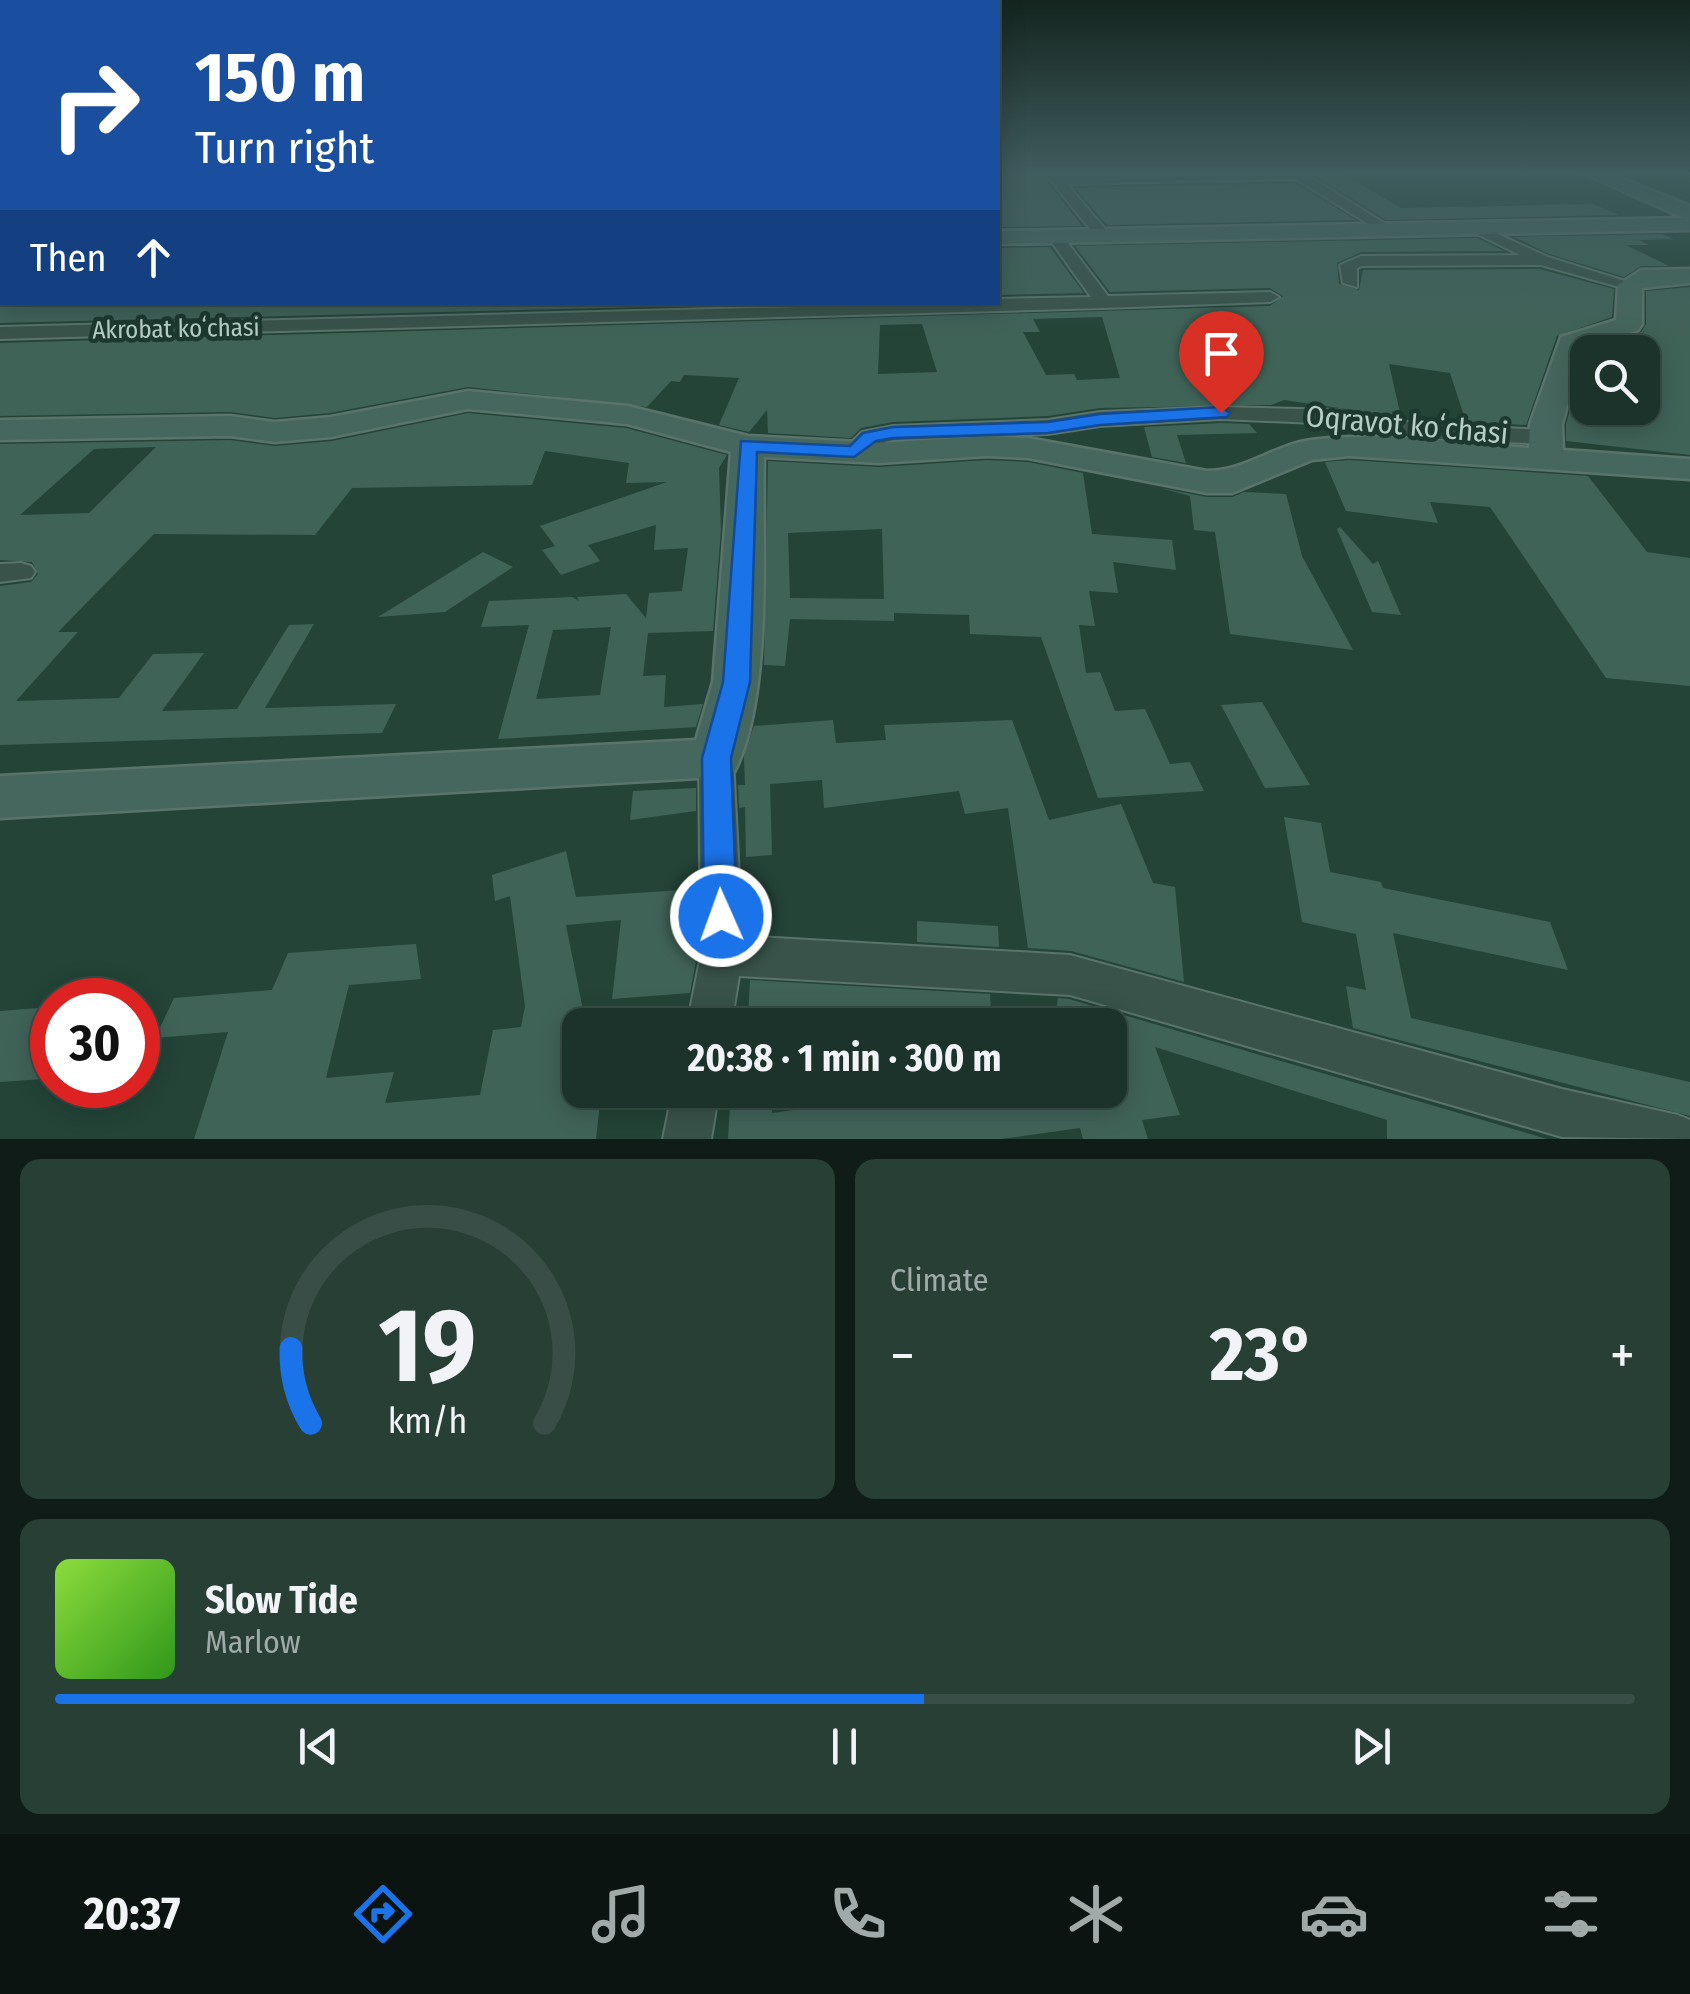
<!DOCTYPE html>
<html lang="en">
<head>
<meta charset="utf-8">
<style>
  :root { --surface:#1b332a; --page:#283f36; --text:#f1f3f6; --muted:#a0aaa8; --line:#394e47; --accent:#1a73e8 }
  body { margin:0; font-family:"Fira Sans Condensed",sans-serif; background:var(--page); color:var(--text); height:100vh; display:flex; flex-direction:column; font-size:38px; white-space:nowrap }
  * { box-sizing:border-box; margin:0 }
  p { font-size:32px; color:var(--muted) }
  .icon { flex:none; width:55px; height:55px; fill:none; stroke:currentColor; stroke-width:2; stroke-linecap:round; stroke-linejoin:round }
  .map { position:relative; height:1139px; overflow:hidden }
  .details { display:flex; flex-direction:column; gap:20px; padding:20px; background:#0f1c17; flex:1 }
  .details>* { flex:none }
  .banner { position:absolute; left:0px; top:0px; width:1000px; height:305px; box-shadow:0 5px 25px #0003,0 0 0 2px var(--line); background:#1a4fa0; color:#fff; overflow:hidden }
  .fabs { position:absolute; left:1570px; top:335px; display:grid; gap:20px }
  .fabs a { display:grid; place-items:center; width:90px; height:90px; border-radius:20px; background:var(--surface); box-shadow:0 5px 25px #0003,0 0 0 2px var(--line); font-size:50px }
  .speed { position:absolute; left:30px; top:978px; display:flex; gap:20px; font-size:50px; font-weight:700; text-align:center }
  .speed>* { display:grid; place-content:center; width:130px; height:130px; border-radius:50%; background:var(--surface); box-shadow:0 5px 25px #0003,0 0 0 2px var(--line); line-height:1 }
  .speed .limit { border:15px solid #d22; background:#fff; color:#111 }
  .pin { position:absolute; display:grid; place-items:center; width:85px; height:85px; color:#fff; margin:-102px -42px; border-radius:50% 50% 50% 0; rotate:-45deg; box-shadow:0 0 10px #0007 }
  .pin .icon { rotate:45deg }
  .me { position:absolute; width:110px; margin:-55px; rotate:358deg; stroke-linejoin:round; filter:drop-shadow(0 0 8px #0008) }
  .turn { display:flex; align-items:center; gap:35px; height:210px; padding:0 30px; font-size:45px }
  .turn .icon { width:130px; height:130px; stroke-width:2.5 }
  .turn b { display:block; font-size:70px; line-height:85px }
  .then { display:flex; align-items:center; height:95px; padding:0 30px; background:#0003; gap:20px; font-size:38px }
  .big { font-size:75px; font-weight:700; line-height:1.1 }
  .details .card { flex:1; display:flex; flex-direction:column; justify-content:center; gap:15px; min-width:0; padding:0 35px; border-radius:20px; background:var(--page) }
  .details .dial { align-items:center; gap:0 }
  .dial svg { height:260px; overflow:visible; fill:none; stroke:var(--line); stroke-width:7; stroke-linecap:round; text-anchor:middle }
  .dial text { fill:var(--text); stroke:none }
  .song { display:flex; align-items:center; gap:30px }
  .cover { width:120px; height:120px; border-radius:15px; background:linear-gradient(135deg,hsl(90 70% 55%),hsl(110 70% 35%)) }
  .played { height:10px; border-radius:5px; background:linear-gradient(90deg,var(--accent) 55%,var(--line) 55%) }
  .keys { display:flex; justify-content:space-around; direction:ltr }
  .heat { display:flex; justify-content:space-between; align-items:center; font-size:55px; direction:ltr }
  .details .tiles { flex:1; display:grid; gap:20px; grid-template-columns:1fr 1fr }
  .card:last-child { grid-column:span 2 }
  .trip { position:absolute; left:562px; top:1008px; width:565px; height:100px; border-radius:20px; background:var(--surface); box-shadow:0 5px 25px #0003,0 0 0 2px var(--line); font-weight:700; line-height:100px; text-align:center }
  .tabs { display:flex; height:160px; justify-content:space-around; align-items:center; background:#0b1411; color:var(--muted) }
  .tabs .icon { width:70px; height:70px }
  .tabs .active { color:var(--accent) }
  .tabs b { font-size:45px; color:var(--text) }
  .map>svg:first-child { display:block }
  .building { fill:#406358; fill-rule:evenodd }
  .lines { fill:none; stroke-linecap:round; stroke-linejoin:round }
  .street-casing { stroke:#5a746b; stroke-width:4 }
  .secondary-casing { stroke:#5a746b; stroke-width:5 }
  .street { fill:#39534a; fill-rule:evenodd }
  .secondary { fill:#46675d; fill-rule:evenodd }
  .route { fill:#1a73e8; stroke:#114b97; stroke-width:2.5 }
  .labels { text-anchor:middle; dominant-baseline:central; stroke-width:9; stroke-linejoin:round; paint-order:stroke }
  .far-street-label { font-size:25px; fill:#b6cdc6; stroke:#1d392f }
  .street-label { font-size:30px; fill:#b6cdc6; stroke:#1d392f }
</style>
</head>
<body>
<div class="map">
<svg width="1690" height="1139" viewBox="0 0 1690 1139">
  <rect width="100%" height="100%" fill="#244438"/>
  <g class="building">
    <polygon points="1024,173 1041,173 1082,226 998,227 998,175"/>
    <polygon points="1311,173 1341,173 1401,208 1593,204 1619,215 1386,220"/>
    <polygon points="1295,183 1356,220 1107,225 1075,188"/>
    <polygon points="1662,234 1674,239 1639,240 1649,245 1626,245 1669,266 1641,266 1624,277 1549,254 1514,237"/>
    <path d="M1477,238L1504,251L1361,252L1337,263L1339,284L1359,290L1363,270L1540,269L1614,289L1612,317L1557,336L1526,425L1466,422L1450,373L1389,364L1401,417L1284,400L1271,405L1100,408L1048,416L893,422L861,428L851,438L768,433L767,410L749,432L719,425L739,378L684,375L680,382L671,381L647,407L468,387L330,413L275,418L230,412L0,416V343L1270,306L1283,296L1270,288L1110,292L1075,246ZM1102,317L1120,378L1077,380L1074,374L1046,375L1023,332H1040L1033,319ZM922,324L937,372L878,374L880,325Z"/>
    <polygon points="1050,247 1084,293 998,295 998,248"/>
    <path d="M1690,287V455L1566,441V424L1586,351L1641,332L1646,324V291ZM1588,352H1642V408H1588Z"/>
    <polygon points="0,302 250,303 245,307 345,302 682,302 682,306 0,323"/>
    <path d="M468,413L626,428L727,455L719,468L721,530L713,631L648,633L643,676L666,675L664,707L703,704L696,727L498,739L529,625L481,627L489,601L572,597L579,601L577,597L626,594L646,618L649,593L682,591L688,548L654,550L656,525L588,545L600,561L561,575L542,550L555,546L540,526L667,482L626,483L629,463L545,451L532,485L352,488L315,535L154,534L58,632H78L16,701L119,698L153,654L204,653L162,711L237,709L289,625L314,624L265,708L396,704L382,733L0,745V586L31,582L38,574L32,562L0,560V444L230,440L275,446L332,441ZM156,447L89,513L20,515L94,449ZM611,627L600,695L536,699L553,630Z"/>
    <polygon points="1221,423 1249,424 1257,433 1177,435 1186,463 1152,457 1144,427"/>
    <path d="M987,460L1028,462L1083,473L1092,534L1172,540L1176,570L1113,562L1118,593L1089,591L1095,626L1079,625L1086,673L1100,672L1115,711L1145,709L1170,764L1190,762L1204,791L1098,798L1041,637L970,634L969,615L894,613V621L790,619L785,666L764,665L768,461L879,467ZM882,529L884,599L790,598L788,533Z"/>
    <polygon points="1349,460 1588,476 1647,552 1690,558 1690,686 1606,678 1490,507 1430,502 1438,523 1346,511 1325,462"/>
    <polygon points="1160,488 1207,497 1232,497 1244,492 1286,494 1302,556 1353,650 1230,634 1215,532 1194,530 1190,496"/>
    <polygon points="1340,527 1373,564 1378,561 1401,615 1372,612 1337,529"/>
    <polygon points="483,552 513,567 445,612 378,617"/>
    <polygon points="1262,702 1310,785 1265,788 1221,705"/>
    <polygon points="833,720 836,743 886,740 884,725 1012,720 1049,820 1121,804 1153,883 1175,887 1184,982 1071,951 1028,948 1008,808 965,814 959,791 824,808 822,780 770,784 772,855 746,857 745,807 739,808 738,785 745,785 744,756 754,726"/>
    <polygon points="696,788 696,811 630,820 633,791"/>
    <polygon points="1284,817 1321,823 1330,872 1381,882 1383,888 1550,922 1568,970 1393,933 1411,1018 1690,1082 1690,1116 1353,1028 1346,986 1366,990 1356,934 1302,922"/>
    <polygon points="566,851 576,897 697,889 697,955 690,993 612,999 621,920 566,925 586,1025 580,1025 580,1090 598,1090 600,1102 596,1139 194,1139 228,1032 155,1038 174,998 272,990 288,953 416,944 421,979 349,985 326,1078 394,1072 385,1103 480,1095 493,1030 521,1027 525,1006 510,896 495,901 492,875"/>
    <polygon points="917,921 998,926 999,947 917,942"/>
    <polygon points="750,980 990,994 992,1025 870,1025 869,1015 748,1018"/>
    <polygon points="1058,998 1069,999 1547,1139 1387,1139 1387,1120 1155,1047 1180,1115 1142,1120 1148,1139 1083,1139 1080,1128 1001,1139 728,1139 731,1090 773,1090 772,1113 881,1098 880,1090 1110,1090 1110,1025 1079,1025 1055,1016"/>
    <polygon points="52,1007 52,1062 43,1079 0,1082 0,1011"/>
  </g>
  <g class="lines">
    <g class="street-casing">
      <g id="street">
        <polygon points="1045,173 1304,173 1395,230 1383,233 1296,179 1067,184 1111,236 1103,241 1098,239"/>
        <rect x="0" y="196" width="2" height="8"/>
        <polygon points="1476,224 1548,257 1638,285 1630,290 1541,265 1362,266 1357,268 1357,287 1343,283 1340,265 1361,256 1520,255 1471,231 1469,228"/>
        <polygon points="1056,232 1061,234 1108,296 1270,292 1279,297 1270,302 1104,308 0,339 0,327 998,302 998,299 1091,297 1048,237"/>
        <path d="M1221,407L1337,410L1419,424L1546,430L1557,437L1546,444L1419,438L1337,424L1221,419L1100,426L1048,434L893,440C876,443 869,455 854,459L842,452L862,432L893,426L1048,420L1100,412Z"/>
        <polygon points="21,563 31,566 35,572 31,578 0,582 0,564"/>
        <polygon points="716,745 728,749 733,758 742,936 1070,955 1562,1089 1678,1115 1690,1120 1690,1139 1562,1137 1070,995 739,976 731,1025 687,1025 701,955 699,758 704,749"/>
        <polygon points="673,1090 719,1090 711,1139 663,1139"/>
      </g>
    </g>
    <g class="secondary-casing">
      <g id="secondary">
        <polygon points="1583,173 1609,173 1690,206 1690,230 998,244 998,231 1684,218"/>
        <rect x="0" y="252" width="2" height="14"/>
        <path d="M1690,269V283L1642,288V324L1638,330L1583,348L1562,424L1563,450L1690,459V479L1349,456L1312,460L1232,493H1207L1028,458L987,456L879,463L764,457C762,542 773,699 734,772L716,777L0,818V776L696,740L713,682L731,452L627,424L468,409L331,437L275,442L230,436L0,440V420L230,416L275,422L331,417L468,391L628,406L748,436L879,443L987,436L1028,438L1207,471C1245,471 1274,445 1311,440C1382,431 1458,443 1529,448L1530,424L1561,337L1616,320L1618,285L1641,270Z"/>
      </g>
    </g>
    <use href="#street" class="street"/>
    <use href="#secondary" class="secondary"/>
  </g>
  <linearGradient id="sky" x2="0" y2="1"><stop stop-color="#14251f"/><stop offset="0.52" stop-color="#3f5c5e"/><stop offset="1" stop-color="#3f5c5e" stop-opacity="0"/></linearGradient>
  <rect width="1690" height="333" fill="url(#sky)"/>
  <polygon class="route" points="1221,407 1230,413 1227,417 1100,425 1048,433 893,438 876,441 854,457 757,452 750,682 731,758 737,916 733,926 721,931 709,926 704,916 702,758 723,682 741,441 850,446 863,433 893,427 1048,422 1100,414"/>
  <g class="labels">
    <g class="far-street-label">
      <text transform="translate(176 329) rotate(-1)">Akrobat koʻchasi</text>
    </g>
    <g class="street-label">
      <text transform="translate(1407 425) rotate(5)">Oqravot koʻchasi</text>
    </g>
  </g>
</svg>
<div class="fabs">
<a><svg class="icon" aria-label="search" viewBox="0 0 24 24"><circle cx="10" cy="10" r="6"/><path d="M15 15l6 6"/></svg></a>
</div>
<div class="speed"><div class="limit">30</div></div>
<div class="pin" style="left:1221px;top:413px;background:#d93025"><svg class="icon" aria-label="arrive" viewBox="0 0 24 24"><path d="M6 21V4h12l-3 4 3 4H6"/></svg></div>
<svg class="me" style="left:721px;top:916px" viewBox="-20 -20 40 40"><circle r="17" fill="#1a73e8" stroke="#fff" stroke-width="3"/><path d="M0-11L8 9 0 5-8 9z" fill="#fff"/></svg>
<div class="trip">20:38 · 1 min · 300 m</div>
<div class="banner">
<div class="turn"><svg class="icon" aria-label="right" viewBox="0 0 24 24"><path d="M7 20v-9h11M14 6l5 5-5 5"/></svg><div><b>150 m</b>Turn right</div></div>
<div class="then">Then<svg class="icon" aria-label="ahead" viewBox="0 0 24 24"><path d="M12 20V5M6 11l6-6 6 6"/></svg></div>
</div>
</div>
<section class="details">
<div class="tiles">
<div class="card dial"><svg viewBox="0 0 100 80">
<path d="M14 69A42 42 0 1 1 86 69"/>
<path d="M14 69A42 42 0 0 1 8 46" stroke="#1a73e8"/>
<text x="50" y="56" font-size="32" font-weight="700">19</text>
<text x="50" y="72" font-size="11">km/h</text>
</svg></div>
<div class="card"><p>Climate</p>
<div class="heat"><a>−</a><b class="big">23°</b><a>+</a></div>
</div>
<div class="card">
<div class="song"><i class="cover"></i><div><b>Slow Tide</b><p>Marlow</p></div></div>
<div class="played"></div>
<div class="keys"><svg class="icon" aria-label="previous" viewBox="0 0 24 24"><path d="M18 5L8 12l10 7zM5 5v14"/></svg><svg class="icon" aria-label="pause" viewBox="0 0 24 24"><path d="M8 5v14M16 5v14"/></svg><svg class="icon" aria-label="next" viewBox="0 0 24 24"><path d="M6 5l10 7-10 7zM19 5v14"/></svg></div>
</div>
</div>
</section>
<nav class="tabs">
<b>20:37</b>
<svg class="icon active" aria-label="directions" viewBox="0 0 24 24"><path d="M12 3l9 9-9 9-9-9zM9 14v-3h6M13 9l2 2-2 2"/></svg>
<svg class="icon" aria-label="music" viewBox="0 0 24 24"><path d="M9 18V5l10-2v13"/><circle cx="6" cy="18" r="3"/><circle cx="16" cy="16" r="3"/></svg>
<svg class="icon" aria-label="phone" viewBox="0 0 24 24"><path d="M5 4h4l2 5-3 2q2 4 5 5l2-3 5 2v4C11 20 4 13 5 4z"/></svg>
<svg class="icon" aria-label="climate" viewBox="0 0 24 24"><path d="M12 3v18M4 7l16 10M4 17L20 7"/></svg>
<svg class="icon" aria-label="car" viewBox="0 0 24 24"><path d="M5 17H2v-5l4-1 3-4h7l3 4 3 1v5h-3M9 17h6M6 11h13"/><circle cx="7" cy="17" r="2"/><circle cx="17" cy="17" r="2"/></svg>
<svg class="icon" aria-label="filters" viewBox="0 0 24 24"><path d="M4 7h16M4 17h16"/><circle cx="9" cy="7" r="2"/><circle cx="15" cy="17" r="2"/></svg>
</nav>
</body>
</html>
